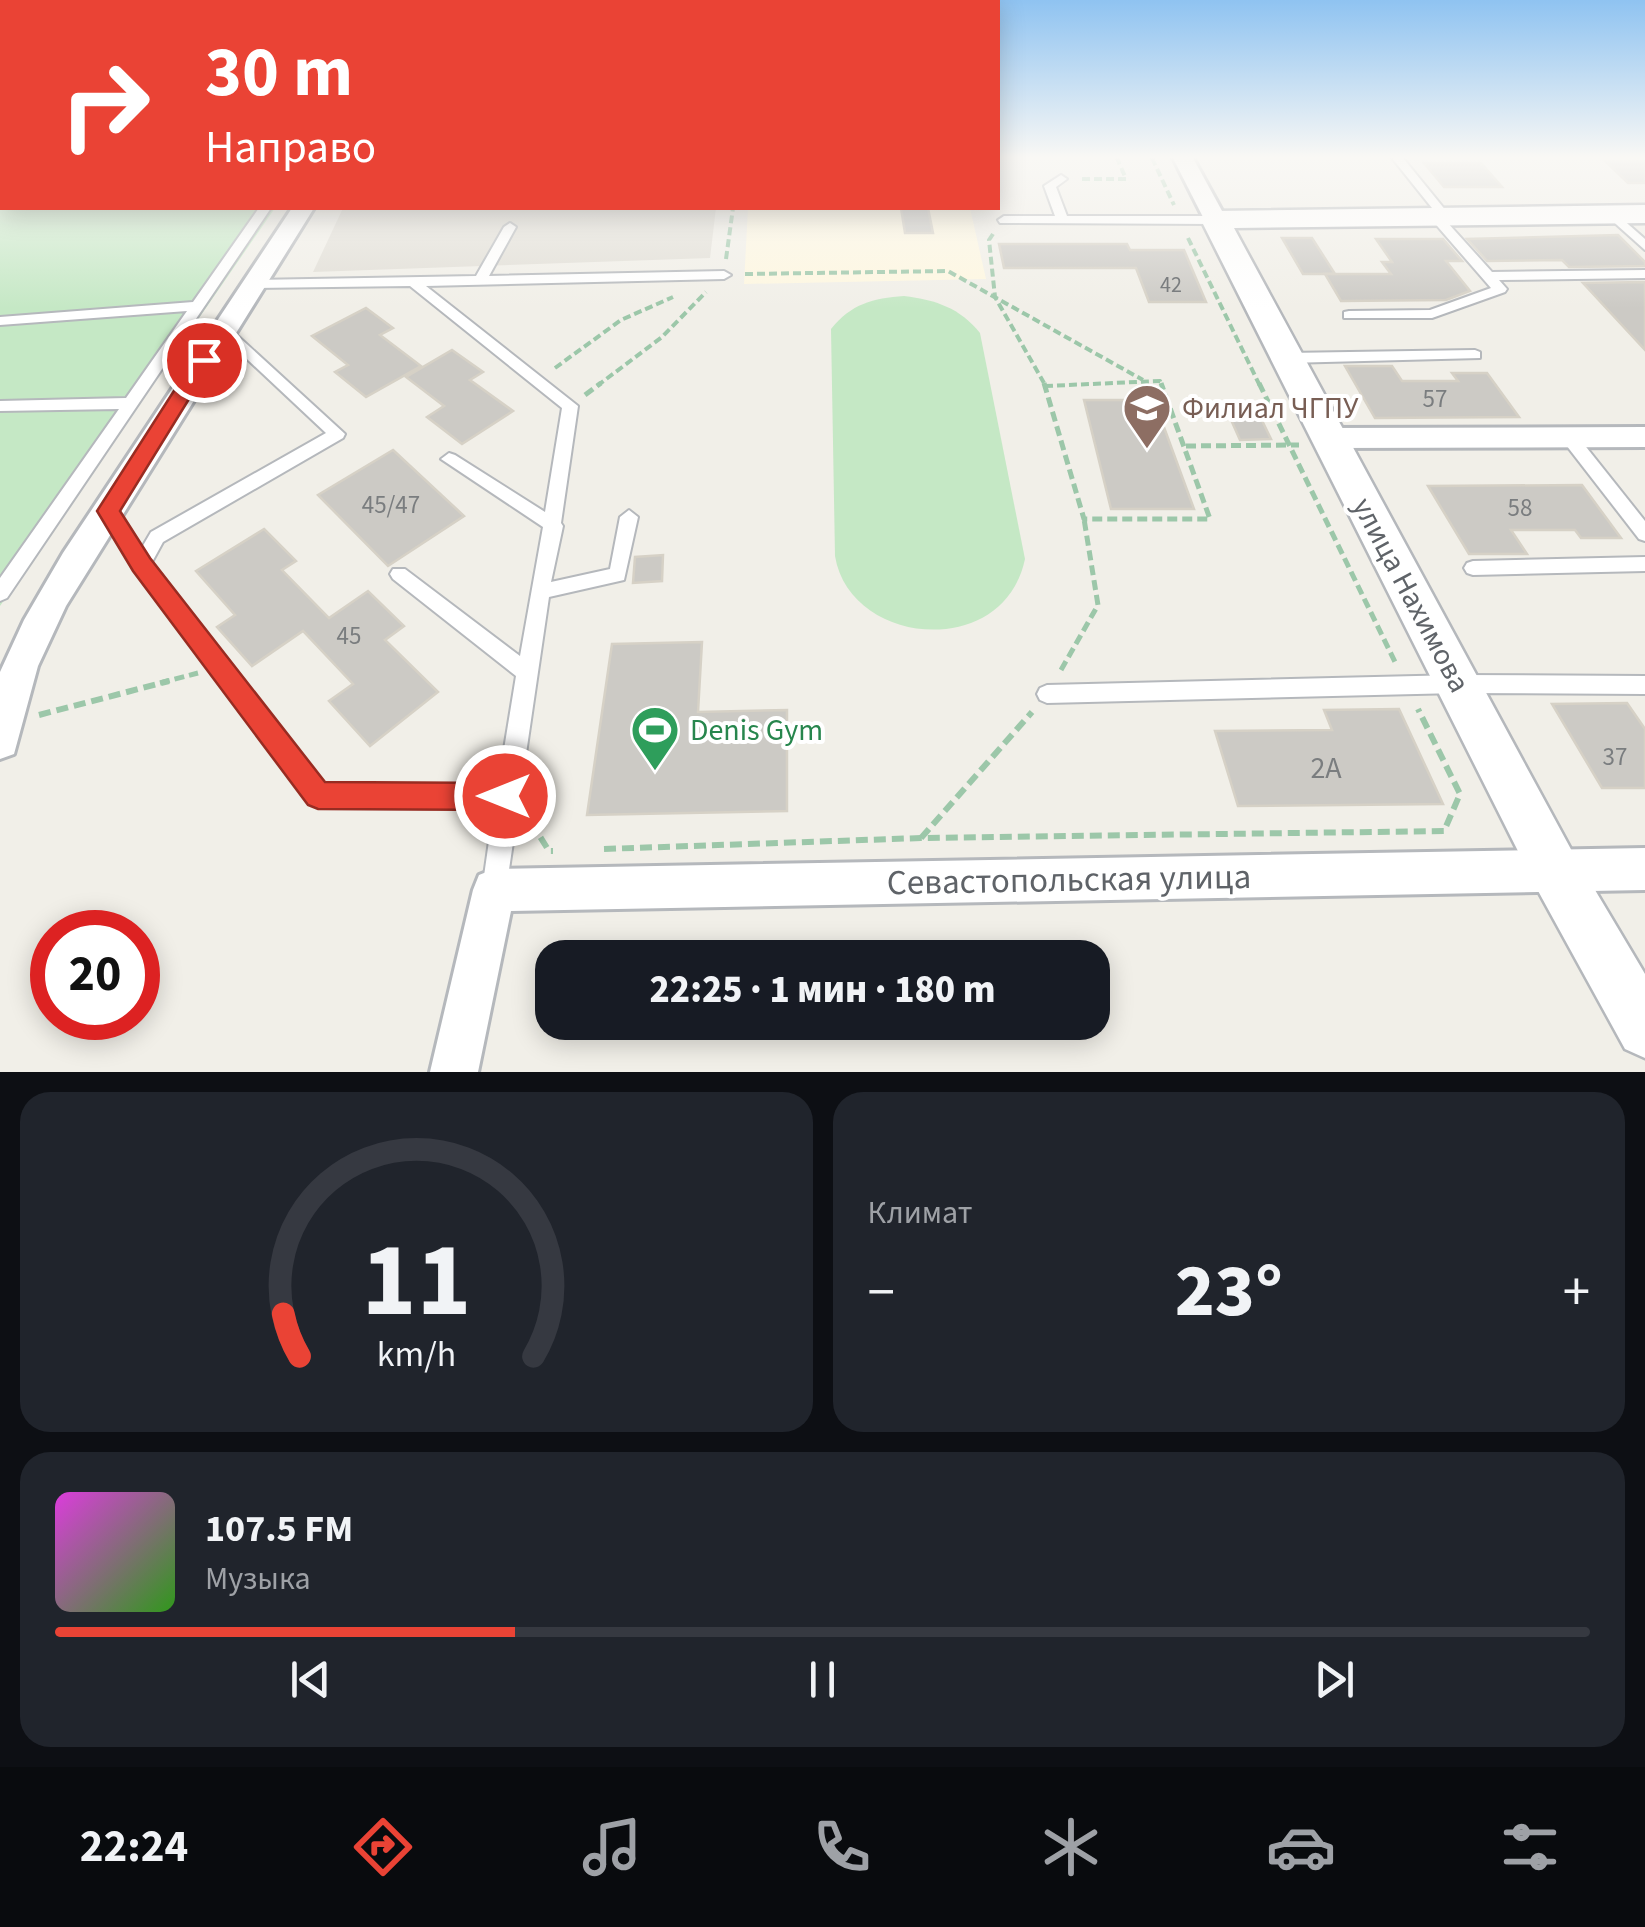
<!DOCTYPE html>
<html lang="ru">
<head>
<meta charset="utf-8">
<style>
  :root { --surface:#171b24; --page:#20242c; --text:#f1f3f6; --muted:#9ea1a6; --line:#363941; --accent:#ea4335 }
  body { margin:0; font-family:"Source Sans 3",sans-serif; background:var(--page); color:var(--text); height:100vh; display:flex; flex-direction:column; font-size:38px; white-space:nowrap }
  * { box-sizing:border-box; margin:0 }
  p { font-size:32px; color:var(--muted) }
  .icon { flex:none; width:55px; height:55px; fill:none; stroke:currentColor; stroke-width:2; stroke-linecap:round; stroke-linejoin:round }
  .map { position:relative; height:1072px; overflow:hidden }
  .panel { display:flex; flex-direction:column; gap:20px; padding:20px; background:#0d0f14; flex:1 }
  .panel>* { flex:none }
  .top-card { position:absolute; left:0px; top:0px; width:1000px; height:210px; box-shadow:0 5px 25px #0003; background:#ea4335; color:#fff; overflow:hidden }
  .speed { position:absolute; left:30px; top:910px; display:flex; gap:20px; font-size:50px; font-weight:700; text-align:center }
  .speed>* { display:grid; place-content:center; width:130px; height:130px; border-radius:50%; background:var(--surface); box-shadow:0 5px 25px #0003; line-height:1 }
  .speed .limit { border:15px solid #d22; background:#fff; color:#111 }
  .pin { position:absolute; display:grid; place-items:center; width:85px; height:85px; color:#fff; margin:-42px; border:5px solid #fff; border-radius:50%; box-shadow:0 2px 10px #0007 }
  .me { position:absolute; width:110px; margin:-55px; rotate:270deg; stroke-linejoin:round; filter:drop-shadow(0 0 8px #0008) }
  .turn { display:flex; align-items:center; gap:35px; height:210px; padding:0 40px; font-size:45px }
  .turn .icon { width:130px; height:130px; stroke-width:2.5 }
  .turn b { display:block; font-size:70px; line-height:85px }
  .big { font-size:75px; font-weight:800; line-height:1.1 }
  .panel .card { flex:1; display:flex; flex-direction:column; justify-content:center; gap:15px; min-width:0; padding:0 35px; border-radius:30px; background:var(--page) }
  .panel .dial { align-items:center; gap:0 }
  .dial svg { height:260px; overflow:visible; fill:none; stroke:var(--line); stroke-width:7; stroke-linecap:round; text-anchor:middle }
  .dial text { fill:var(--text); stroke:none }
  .song { display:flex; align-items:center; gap:30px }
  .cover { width:120px; height:120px; border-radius:15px; background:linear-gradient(135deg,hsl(300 70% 55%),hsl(110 70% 35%)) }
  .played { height:10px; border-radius:5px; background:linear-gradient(90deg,var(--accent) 30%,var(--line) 30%) }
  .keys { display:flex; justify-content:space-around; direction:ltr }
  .heat { display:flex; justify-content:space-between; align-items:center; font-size:55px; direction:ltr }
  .panel .tiles { flex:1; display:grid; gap:20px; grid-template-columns:1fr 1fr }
  .card:last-child { grid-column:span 2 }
  .trip { position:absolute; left:535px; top:940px; width:575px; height:100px; border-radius:30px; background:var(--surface); box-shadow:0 5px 25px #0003; font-weight:800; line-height:100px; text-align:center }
  .tabs { display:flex; height:160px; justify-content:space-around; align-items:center; background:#090b0e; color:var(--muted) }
  .tabs .icon { width:70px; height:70px }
  .tabs .active { color:var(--accent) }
  .tabs b { font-size:45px; color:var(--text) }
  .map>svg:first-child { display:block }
  .commercial { fill:#fef7e0 }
  .education { fill:#e1ded6 }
  .green { fill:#c5e8c5 }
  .building { fill:#cccac5; stroke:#d6d1c6; stroke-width:2.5 }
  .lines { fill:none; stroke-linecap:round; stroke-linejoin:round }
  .service-casing { stroke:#b5b8bc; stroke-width:4 }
  .minor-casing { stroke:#b5b8bc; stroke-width:6 }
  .tertiary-casing { stroke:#b5b8bc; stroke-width:5 }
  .path-far2 { stroke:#9cc7a9; stroke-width:4; stroke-dasharray:8 4; stroke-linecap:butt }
  .path-far1 { stroke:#9cc7a9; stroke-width:5; stroke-dasharray:10 5; stroke-linecap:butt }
  .path { stroke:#9cc7a9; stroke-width:6; stroke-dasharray:12 6; stroke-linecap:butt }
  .service { fill:#fff; fill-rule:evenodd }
  .minor { fill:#fff; fill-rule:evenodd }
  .tertiary { fill:#fff; fill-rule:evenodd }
  .route { fill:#ea4335; stroke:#982c22; stroke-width:2.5 }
  .labels { text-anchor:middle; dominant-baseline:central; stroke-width:8; stroke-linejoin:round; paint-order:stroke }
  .far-number-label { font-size:22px; fill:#7a7d7f }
  .number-label { font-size:25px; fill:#7a7d7f }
  .education-label { font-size:30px; fill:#785e54; stroke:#fff; text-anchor:start }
  .street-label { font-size:30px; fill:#5f6368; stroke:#fff }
  .leisure-label { font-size:30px; fill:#27864d; stroke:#fff; text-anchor:start }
  .near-number-label { font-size:30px; fill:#7a7d7f }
  .near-street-label { font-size:35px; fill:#5f6368; stroke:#fff }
</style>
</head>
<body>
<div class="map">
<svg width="1645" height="1072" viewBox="0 0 1645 1072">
  <rect width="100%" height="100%" fill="#f1efe8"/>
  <polygon class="commercial" points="748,208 970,208 986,279 744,284"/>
  <polygon class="education" points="343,208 716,208 710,258 313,272"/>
  <g class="green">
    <polygon points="0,158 2,208 275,208 0,606"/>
    <path d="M904,296C936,300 960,308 980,333L1025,559C1004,660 850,647 835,556L831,329C851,304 873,298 904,296Z"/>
  </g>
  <g class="building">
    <polygon points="1605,161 1645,161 1645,183 1628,183"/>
    <polygon points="1424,163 1481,163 1502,187 1444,187"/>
    <polygon points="901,208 928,208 933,233 905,233"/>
    <polygon points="1618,235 1645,262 1645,266 1569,267 1562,260 1487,261 1467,239"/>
    <polygon points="1282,238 1312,238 1335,274 1303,274"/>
    <polygon points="1376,239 1443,239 1462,261 1446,261 1470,291 1446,300 1341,301 1325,274 1391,274 1382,262 1392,262"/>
    <polygon points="999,244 1127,244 1130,250 1184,250 1206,302 1149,302 1136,268 1004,268"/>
    <polygon points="1645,282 1645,350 1583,283"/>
    <polygon points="366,308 393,328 380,335 421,366 366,397 335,372 348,365 312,336"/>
    <polygon points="452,350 483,372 470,380 513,411 462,444 427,417 444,406 406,377"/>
    <polygon points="1345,366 1392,366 1402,381 1458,381 1452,373 1487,373 1519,417 1375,418"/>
    <polygon points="1084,400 1154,400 1194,509 1111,509"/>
    <polygon points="1224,404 1254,404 1271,439 1240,440"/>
    <polygon points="393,450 464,516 388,566 318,495"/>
    <polygon points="1582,485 1621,538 1581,538 1575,530 1511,530 1527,554 1469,554 1428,486"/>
    <polygon points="264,529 296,561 282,570 329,618 368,591 404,626 385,640 438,692 370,746 329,701 353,684 303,631 252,666 217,627 235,615 196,571"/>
    <polygon points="663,555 662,581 633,583 635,557"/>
    <polygon points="702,642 698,712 787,710 787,811 587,815 612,644"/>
    <polygon points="1627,703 1645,729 1645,788 1602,788 1552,704"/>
    <polygon points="1399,709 1443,804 1238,806 1215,731 1332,730 1324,710"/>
  </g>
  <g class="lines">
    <g class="service-casing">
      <g id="service">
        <polygon points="1392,158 1403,158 1451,217 1446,221 1492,272 1645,270 1645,278 1499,280 1507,289 1505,292 1432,318 1344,318 1344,312 1349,311 1430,310 1491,288 1432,220 1430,217 1436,213"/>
        <polygon points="1061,175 1067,179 1056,187 1067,216 1215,216 1221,220 1215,224 1000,223 998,220 1004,216 1055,216 1044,186"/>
        <polygon points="0,184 2,185 2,191 0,192"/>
        <polygon points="259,208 271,208 7,598 0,601 0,578 119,409 0,411 0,401 126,398 187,311 0,325 0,317 193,302"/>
        <polygon points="1612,210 1645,239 1645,250 1608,217 1606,214"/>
        <polygon points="510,223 516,227 489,276 724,271 731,275 724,279 426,286 578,406 561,523 563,526 551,582 610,569 620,517 629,510 638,517 624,580 549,597 506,890 502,898 494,902 486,898 482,890 494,806 318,805 310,802 135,570 100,511 103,506 115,506 141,549 151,532 326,433 216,330 218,327 228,327 345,434 343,438 163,542 151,564 323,785 498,786 516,676 393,579 390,574 393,569 405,569 520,656 543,527 441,459 449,453 455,455 545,512 562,408 410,286 252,288 245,284 252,280 476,276 504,227"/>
        <polygon points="1475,350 1480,352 1480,358 1287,363 1280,358 1287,353"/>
        <polygon points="1569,431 1575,433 1645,521 1645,541 1639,539 1563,441 1561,437 1563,433"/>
        <polygon points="1645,557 1645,571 1473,575 1467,573 1464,568 1467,563 1473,561"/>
        <polygon points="1458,675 1645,676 1645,694 1458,693 1047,703 1040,700 1037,694 1040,688 1047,685"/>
      </g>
    </g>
    <g class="minor-casing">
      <g id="minor">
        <polygon points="1173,158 1193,158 1227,220 1223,225 1207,225"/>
        <polygon points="292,208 314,208 66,606 38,666 14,754 0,759 0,672 24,620 63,553"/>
        <polygon points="1645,427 1645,447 1329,448 1319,445 1314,438 1319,431 1329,428"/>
        <polygon points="1645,848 1645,890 511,911 478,1072 430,1072 473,890 479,875 494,869"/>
      </g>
    </g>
    <g class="tertiary-casing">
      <polygon id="tertiary" points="1645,205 1645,223 1234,228 1573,853 1645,974 1645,1058 1625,1049 1537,889 1201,220 1205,214 1215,211"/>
    </g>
    <g class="path-far2">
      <polyline points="1152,158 1174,205"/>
      <polyline points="1082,179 1126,179 1117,158"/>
      <polyline points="993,234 989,240 995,297 1044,383"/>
      <polyline points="1188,238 1260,386"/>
      <polyline points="726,259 733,208"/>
      <polyline points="745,274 948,271 1143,380"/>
      <polyline points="555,368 621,320 673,297"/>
      <polyline points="597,386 662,337 706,292"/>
      <polyline points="1045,386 1160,381 1162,386"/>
    </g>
    <g class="path-far1">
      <polyline points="1044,383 1084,519 1210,519 1161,383"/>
      <polyline points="1259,383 1396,664"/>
      <polyline points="585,395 601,383"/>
      <polyline points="1186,446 1299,445"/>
      <polyline points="1061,670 1098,605 1084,519"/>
      <polyline points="160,683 198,673"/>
    </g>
    <g class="path">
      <polyline points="39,715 169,681"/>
      <polyline points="531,822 549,851 553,851"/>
      <polyline points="921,838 1032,712"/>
      <polyline points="604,849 921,838 1444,831 1460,794 1418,709"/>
    </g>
    <use href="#service" class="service"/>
    <use href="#minor" class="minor"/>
    <use href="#tertiary" class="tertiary"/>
  </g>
  <linearGradient id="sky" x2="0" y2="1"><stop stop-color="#8fc3f1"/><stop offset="0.51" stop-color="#f9f8f5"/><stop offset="1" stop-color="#f9f8f5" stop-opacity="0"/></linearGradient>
  <rect width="1645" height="308" fill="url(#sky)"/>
  <polygon class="route" points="204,354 213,360 120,511 150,558 325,782 505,783 515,787 519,796 515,806 505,810 318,809 308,805 133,571 97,511 197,355"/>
  <defs>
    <g id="university-pin" transform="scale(2.5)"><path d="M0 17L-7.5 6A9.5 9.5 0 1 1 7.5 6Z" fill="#8d6e63" stroke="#fff"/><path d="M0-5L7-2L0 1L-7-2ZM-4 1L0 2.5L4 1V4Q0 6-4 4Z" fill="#fff"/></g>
    <g id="stadium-pin" transform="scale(2.5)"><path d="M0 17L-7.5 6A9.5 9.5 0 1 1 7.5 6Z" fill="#2e9e5b" stroke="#fff"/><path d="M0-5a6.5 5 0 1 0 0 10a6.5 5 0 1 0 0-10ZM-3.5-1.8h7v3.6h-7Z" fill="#fff"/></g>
  </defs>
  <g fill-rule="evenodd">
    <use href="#university-pin" x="1147" y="408"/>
    <use href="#stadium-pin" x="655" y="730"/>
  </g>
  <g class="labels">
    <g class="far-number-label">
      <text x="1171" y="285">42</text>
    </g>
    <g class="number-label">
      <text x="1435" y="399">57</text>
      <text x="391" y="505">45/47</text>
      <text x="1520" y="508">58</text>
      <text x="349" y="636">45</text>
      <text x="1615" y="757">37</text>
    </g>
    <g class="education-label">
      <text x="1182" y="408">Филиал ЧГПУ</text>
    </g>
    <g class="street-label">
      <text transform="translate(1411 595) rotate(62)">улица Нахимова</text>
    </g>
    <g class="leisure-label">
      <text x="690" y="730">Denis Gym</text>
    </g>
    <g class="near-number-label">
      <text x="1326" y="768">2А</text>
    </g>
    <g class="near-street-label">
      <text transform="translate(1069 880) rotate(-1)">Севастопольская улица</text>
    </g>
  </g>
</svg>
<div class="speed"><div class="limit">20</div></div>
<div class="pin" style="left:204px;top:360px;background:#d93025"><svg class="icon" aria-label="arrive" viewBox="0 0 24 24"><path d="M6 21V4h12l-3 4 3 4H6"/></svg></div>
<svg class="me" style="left:505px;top:796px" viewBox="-20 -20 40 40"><circle r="17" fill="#ea4335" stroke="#fff" stroke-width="3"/><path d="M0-11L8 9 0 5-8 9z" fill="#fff"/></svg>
<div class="trip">22:25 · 1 мин · 180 m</div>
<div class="top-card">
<div class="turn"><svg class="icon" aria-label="right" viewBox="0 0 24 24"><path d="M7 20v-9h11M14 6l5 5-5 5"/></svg><div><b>30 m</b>Направо</div></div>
</div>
</div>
<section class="panel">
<div class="tiles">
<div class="card dial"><svg viewBox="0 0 100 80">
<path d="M14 69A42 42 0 1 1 86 69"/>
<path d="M14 69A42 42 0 0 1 9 56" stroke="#ea4335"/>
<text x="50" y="56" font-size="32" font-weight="700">11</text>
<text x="50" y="72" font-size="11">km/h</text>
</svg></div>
<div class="card"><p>Климат</p>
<div class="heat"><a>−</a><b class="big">23°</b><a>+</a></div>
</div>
<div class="card">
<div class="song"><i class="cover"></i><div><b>107.5 FM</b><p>Музыка</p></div></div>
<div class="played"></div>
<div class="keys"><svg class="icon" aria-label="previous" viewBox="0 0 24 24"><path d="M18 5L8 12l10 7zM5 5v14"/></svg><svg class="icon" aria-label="pause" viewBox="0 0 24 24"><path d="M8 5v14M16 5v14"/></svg><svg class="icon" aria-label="next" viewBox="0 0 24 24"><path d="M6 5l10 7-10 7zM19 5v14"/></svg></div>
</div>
</div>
</section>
<nav class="tabs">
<b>22:24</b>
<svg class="icon active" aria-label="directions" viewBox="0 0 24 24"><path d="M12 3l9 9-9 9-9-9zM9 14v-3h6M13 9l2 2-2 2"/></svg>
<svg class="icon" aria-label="music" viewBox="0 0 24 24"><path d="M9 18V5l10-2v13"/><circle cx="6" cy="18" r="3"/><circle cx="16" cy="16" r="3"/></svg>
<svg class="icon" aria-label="phone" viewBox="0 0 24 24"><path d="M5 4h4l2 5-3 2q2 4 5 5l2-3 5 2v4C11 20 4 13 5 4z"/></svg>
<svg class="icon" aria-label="climate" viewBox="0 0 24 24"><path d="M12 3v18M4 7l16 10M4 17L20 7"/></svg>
<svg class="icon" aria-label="car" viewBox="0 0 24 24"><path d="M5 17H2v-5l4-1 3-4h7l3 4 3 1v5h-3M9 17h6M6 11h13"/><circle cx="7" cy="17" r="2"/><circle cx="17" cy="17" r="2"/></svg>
<svg class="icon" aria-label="filters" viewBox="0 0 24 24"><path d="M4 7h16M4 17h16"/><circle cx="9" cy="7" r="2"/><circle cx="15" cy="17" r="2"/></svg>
</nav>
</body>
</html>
